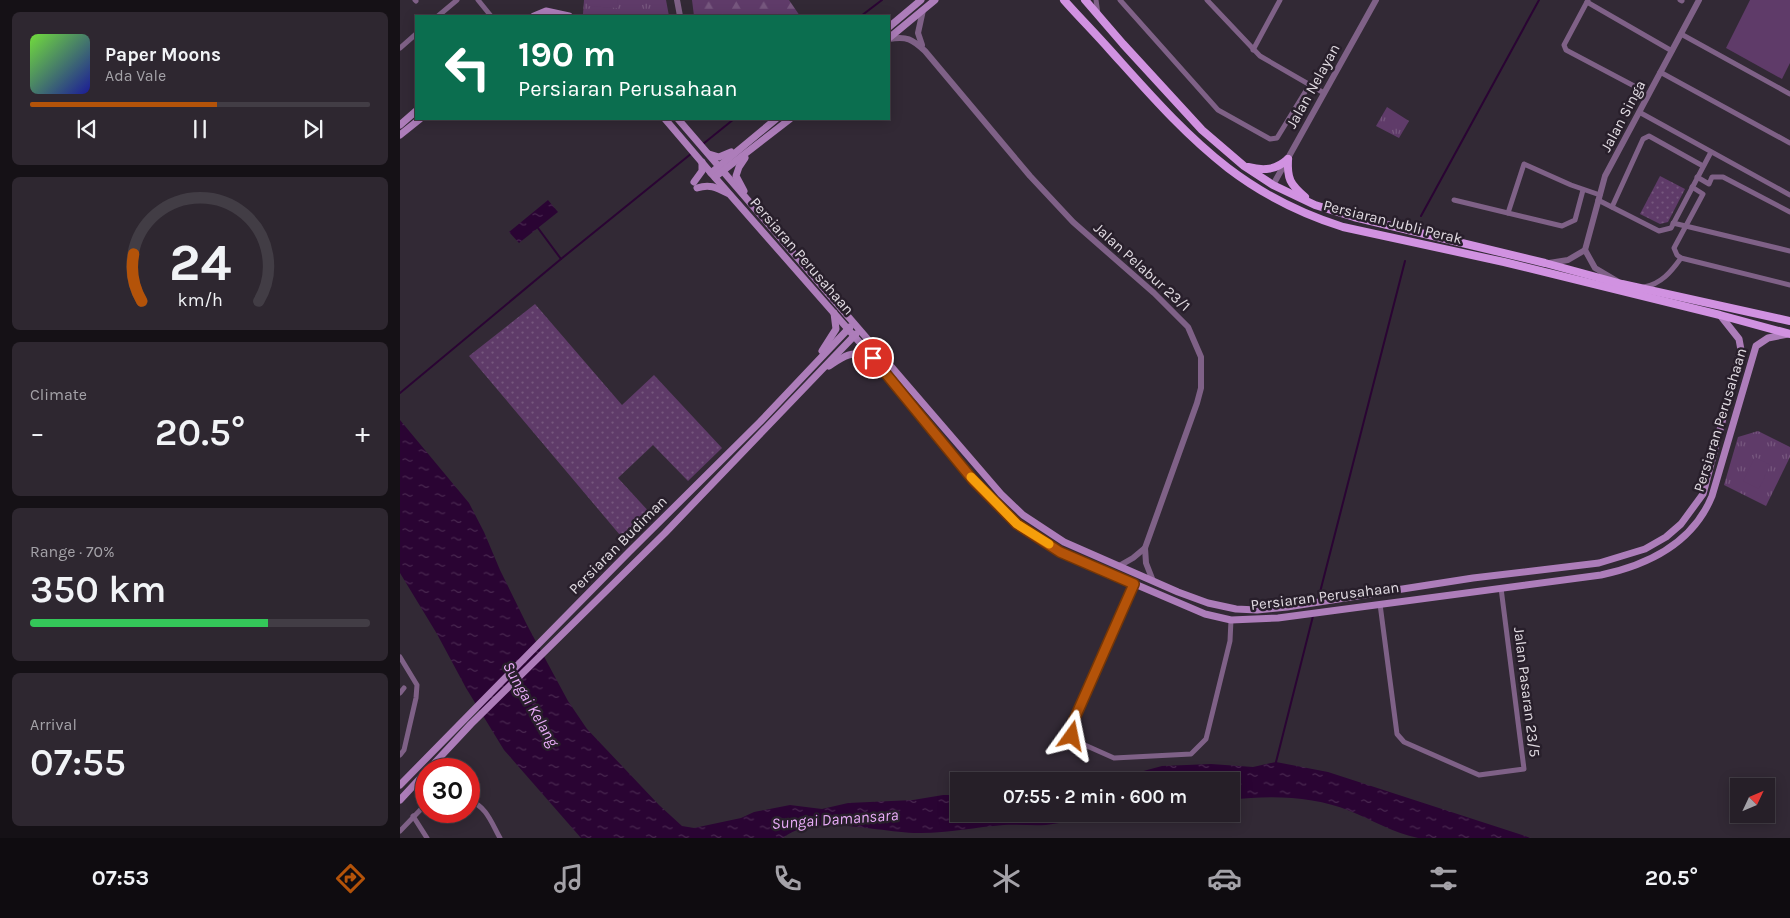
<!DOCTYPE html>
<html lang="en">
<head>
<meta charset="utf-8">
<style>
  :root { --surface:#261f28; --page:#2e2730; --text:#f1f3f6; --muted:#a4a2a8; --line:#423d45; --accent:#b45309 }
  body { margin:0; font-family:Karla,sans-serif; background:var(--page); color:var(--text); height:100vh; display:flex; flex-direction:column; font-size:19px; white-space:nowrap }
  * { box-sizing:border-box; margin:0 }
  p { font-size:16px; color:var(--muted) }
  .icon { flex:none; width:28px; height:28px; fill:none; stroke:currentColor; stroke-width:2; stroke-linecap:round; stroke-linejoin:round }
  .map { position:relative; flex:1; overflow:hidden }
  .drawer { display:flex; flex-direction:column; gap:12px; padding:12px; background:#151116; width:400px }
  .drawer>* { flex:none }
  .hud { position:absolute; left:15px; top:15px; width:475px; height:105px; border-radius:0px; box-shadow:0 2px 12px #0003,0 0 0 1px var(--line); background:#0b6e4f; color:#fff; overflow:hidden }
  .needle { width:32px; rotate:46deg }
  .fabs { position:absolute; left:1330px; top:778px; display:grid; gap:10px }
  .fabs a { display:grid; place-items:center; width:45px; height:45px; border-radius:0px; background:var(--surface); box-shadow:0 2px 12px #0003,0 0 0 1px var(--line); font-size:25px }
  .speed { position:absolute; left:15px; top:758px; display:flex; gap:10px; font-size:25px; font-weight:700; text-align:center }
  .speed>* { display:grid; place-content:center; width:65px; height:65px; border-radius:50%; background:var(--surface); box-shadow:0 2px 12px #0003,0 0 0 1px var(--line); line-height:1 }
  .speed .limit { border:8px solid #d22; background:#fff; color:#111 }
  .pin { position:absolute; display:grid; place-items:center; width:42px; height:42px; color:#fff; margin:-21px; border:2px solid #fff; border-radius:50%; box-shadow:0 1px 5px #0007 }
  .me { position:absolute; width:55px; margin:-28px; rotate:12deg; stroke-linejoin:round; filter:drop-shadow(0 0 4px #0008) }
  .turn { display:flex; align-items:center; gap:18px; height:105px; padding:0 20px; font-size:22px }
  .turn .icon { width:65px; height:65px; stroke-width:2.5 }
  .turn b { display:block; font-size:35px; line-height:42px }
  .big { font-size:38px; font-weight:600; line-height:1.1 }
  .drawer .tile { flex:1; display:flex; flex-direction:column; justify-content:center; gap:8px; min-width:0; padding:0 18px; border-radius:8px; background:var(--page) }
  .drawer .dial { align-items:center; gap:0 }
  .dial svg { height:130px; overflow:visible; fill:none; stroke:var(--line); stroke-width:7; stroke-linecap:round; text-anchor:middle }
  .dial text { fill:var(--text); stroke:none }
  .song { display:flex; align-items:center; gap:15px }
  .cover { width:60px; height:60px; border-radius:8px; background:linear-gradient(135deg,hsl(100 70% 55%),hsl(240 70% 35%)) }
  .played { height:5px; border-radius:2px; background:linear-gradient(90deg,var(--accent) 55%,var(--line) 55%) }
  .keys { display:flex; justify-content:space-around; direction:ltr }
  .heat { display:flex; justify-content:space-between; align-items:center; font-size:28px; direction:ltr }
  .charge { height:8px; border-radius:4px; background:linear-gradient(90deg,#34c759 70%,var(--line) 0) }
  .trip { position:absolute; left:550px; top:772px; width:290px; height:50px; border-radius:0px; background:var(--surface); box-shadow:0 2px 12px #0003,0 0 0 1px var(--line); font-weight:600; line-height:50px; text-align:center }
  .tab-bar { display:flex; height:80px; justify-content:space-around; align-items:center; background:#0f0c10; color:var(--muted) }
  .tab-bar .icon { width:35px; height:35px }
  .tab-bar .current { color:var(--accent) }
  .tab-bar b { font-size:22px; color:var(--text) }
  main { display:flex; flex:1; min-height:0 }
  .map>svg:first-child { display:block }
  .grass { fill:url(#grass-dots) }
  .forest { fill:url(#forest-firs) }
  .park { fill:url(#park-tufts) }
  .pitch { fill:#5f3b69 }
  .water { fill:url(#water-ripples) }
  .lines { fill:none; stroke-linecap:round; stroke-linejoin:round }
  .stream { stroke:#2a0433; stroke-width:2 }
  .minor { stroke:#7f6187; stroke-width:5 }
  .tertiary { stroke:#7f6187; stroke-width:6 }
  .secondary { stroke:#ad7dba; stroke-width:7 }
  .primary { stroke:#d192e1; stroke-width:8 }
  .route-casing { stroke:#753606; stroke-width:12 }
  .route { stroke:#b45309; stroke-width:9 }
  .slow { stroke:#f59e0b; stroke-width:9 }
  .labels { text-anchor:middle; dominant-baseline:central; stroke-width:5; stroke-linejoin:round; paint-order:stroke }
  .street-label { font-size:15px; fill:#e2dce3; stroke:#281f2b }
  .water-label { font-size:16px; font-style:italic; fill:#e9acf8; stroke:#281f2b }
</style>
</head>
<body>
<main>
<section class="drawer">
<div class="tile">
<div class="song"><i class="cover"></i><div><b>Paper Moons</b><p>Ada Vale</p></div></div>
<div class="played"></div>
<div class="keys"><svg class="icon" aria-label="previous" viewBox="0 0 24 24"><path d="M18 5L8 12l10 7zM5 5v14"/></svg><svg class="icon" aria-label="pause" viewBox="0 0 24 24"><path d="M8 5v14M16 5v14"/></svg><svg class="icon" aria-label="next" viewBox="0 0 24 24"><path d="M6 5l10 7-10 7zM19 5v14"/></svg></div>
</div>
<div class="tile dial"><svg viewBox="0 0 100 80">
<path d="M14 69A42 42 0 1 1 86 69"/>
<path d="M14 69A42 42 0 0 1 9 40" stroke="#b45309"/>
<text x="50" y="56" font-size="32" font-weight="700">24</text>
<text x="50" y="72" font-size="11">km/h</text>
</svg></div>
<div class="tile"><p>Climate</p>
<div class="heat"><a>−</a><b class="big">20.5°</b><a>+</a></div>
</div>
<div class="tile"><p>Range · 70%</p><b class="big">350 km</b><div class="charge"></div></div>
<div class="tile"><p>Arrival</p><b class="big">07:55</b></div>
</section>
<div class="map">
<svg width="1390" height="838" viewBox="0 0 1390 838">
  <defs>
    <pattern id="grass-dots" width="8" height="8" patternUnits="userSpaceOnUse" patternTransform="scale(1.25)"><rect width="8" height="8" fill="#5f3b69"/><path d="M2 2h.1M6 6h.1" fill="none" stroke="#76577e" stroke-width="1.8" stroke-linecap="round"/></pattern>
    <pattern id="forest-firs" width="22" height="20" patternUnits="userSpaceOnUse" patternTransform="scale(1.25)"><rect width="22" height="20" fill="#5f3b69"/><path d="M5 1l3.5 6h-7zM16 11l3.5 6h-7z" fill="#76577e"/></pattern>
    <pattern id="park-tufts" width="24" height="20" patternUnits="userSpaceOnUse" patternTransform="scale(1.25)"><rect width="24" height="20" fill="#5f3b69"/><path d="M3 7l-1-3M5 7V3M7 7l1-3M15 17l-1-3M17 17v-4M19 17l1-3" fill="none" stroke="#76577e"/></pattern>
    <pattern id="water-ripples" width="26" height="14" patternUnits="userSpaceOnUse" patternTransform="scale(1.25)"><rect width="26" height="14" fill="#2a0433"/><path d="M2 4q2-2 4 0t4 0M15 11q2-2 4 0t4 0" fill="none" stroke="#492850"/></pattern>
  </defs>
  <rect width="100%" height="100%" fill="#322935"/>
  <g class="grass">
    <polygon points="1260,176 1285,189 1268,222 1260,224 1240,214"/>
    <polygon points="135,304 222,405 254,375 322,448 288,481 253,445 218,478 252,515 225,541 69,356"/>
  </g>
  <polygon class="forest" points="292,0 389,0 400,16 294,16"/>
  <g class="park">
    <polygon points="184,0 266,0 269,16 188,16 183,14"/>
    <polygon points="987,107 1009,121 999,138 976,126"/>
    <polygon points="1358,431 1390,447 1390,457 1366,506 1324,485 1338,437"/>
  </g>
  <g class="pitch">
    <polygon points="188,0 218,0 217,8 187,6"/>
    <polygon points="1350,0 1390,0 1390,63 1382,79 1326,48"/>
    <polygon points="1355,457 1370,465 1359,489 1343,481"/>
  </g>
  <g class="water">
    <polygon points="148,200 158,212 119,243 109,232"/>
    <path d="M0,420L69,503L84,532L100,570L127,625L168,701L187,729L259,805L282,826L294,828L341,818L354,812L390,805L422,809L448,803L513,800L543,795H559V814H698C681,818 664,823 646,825C632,826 618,824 604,825C576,827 549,833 521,833C483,834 413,812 383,838H181L104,750L66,688L37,634L0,573Z"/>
    <path d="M876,762L928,772L1131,838H1018C994,833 972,820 950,811C914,796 869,795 831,800V781H706L762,766L811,764L853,767Z"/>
  </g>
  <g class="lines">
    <g class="stream">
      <polyline points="461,16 482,0"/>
      <polyline points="303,144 334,119"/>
      <polyline points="1021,216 1139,0"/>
      <polyline points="138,228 161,259"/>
      <polyline points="0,393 161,259 292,153"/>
      <polyline points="918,600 1005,261"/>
      <polyline points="876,762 913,616"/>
    </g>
    <g class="minor">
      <polyline points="15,0 16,1"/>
      <polyline points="78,0 91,16"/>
      <polyline points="696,0 698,14"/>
      <polyline points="720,0 818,110 870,139 877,138 910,84"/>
      <polyline points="807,0 860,56 924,93"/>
      <polyline points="1188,0 1164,45 1166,50 1236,87"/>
      <polyline points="1280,0 1282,1"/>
      <polyline points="1187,2 1272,51"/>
      <polyline points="38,16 57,0"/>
      <polyline points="1281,34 1390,94"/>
      <polyline points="0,48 16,34"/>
      <polyline points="853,50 880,0"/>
      <polyline points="1260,72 1390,143"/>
      <polyline points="1239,112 1390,195"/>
      <polyline points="1297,177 1309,184 1312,177 1323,177 1390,212"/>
      <polyline points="1292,187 1303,194 1274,248 1277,255 1281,258 1390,285"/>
      <polyline points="1054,200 1162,226 1175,220 1183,190"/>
      <polyline points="1198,200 1259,231 1271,228 1311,152"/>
      <polyline points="1212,207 1243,139 1249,136 1303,166"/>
      <polyline points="1108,213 1124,164 1171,185 1200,195"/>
      <polyline points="1273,223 1390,251"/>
      <path d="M1244,287C1261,284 1271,272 1281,258"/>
      <polyline points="734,584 670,729 672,736 678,742 714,758 791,754 806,739 830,641 831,620"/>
      <polyline points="980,604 997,734 1004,742 1079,775 1124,769 1101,588"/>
      <polyline points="0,657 17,685 16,698 4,750 0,755"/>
      <polyline points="0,693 4,688"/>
      <path d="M69,801C86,805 92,824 100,838"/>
      <polyline points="13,816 27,838"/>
      <polyline points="0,831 26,804"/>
    </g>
    <g class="tertiary">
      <polyline points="277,0 280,16"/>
      <path d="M489,39C507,36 512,39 525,51L630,176L673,222L754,293L788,327L801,357V388L797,403L745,548L746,563L753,581"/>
      <polyline points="522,45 518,33 523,10"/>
      <polyline points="873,185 976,0"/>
      <polyline points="1185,250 1205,176 1299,0"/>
      <polyline points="1185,250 1195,268 1217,281"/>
      <polyline points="1149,263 1168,260 1185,250"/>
      <polyline points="719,566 733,558 745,548"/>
    </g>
    <g class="secondary">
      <polyline points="134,16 146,11 169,16"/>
      <polyline points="489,27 521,0"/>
      <polyline points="489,38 535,0"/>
      <path d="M265,119L311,173L483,369L573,480L617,524L660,552L805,614L831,620L878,618L1201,575C1248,565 1293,543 1312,496L1356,346L1368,338L1388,334"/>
      <polyline points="278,119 601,494 623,515 664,542 778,592 808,603 836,609 857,610 887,607 1073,578 1199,563 1245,549 1266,537 1281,524 1303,494 1341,350 1339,339 1320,315"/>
      <polyline points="0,125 16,111"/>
      <polyline points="0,135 20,119"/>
      <polyline points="309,154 319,157 331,152"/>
      <polyline points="311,173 376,119"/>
      <polyline points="315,177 390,119"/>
      <polyline points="294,182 302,171 302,162"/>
      <path d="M297,188C309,184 316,187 327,193"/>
      <polyline points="344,191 336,176 339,167 345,158"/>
      <polyline points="422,351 436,329 434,313"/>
      <path d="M429,366C440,359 452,349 465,357C470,360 473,364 478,367"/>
      <polyline points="29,769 71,724 265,533 456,334"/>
      <polyline points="0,785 229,552 360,422 450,327"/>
      <polyline points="0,800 26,772"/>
    </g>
    <g class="primary">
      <path d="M664,0C679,17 695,33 710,50C747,91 784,134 828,168C862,194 902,214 943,227L1104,262L1320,315L1390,334"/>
      <polyline points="685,0 723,44 802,130 844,166 873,185 915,205 954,217 1145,263 1222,284 1390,321"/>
      <path d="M888,159C887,179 890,184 905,197"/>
      <path d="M848,167C864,171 876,170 888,159"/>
    </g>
  </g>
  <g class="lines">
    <g class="route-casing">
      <polyline id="route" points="473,358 573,480 617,524 660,552 734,584 670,729 672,736"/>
    </g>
    <use href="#route" class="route"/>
    <polyline class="slow" points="571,477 617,524 649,544"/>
  </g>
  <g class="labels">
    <g class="street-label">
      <text transform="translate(913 86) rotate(-61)">Jalan Nelayan</text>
      <text transform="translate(1223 116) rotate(-62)">Jalan Singa</text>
      <text transform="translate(993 222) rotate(14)">Persiaran Jubli Perak</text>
      <text transform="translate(402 256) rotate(49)">Persiaran Perusahaan</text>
      <text transform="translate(742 267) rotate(42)">Jalan Pelabur 23/1</text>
      <text transform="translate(1320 420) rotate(-73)">Persiaran Perusahaan</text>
      <text transform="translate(218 545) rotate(-45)">Persiaran Budiman</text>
      <text transform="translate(925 596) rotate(-7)">Persiaran Perusahaan</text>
      <text transform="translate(1127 692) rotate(83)">Jalan Pasaran 23/5</text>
    </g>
    <g class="water-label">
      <text transform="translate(131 704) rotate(60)">Sungai Kelang</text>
      <text transform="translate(435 819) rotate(-4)">Sungai Damansara</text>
    </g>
  </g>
</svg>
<div class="fabs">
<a><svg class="needle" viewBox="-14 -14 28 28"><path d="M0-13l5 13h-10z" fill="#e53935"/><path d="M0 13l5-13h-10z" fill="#a4a2a8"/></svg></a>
</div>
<div class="speed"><div class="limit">30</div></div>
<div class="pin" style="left:473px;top:358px;background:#d93025"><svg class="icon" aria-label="arrive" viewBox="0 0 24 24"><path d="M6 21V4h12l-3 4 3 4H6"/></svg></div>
<svg class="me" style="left:672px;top:736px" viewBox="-20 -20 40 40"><path d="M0-17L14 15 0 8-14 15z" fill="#b45309" stroke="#fff" stroke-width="4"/></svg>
<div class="trip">07:55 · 2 min · 600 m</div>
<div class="hud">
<div class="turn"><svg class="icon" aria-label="left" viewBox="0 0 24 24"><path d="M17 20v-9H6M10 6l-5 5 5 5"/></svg><div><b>190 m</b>Persiaran Perusahaan</div></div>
</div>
</div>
</main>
<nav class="tab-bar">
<b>07:53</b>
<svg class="icon current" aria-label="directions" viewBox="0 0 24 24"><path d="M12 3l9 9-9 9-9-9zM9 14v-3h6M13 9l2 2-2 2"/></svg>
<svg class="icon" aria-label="music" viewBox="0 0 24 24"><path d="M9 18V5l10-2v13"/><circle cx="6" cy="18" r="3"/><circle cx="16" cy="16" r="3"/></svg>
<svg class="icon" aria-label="phone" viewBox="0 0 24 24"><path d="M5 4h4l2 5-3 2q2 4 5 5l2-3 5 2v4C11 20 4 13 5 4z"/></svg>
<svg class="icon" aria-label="climate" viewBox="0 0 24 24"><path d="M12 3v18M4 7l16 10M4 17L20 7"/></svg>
<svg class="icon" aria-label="car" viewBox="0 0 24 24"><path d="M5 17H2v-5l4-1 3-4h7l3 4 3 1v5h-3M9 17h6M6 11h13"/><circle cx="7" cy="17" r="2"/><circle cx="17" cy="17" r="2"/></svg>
<svg class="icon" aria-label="filters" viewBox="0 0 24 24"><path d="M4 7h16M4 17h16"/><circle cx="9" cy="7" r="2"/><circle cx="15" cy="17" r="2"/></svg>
<b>20.5°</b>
</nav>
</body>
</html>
